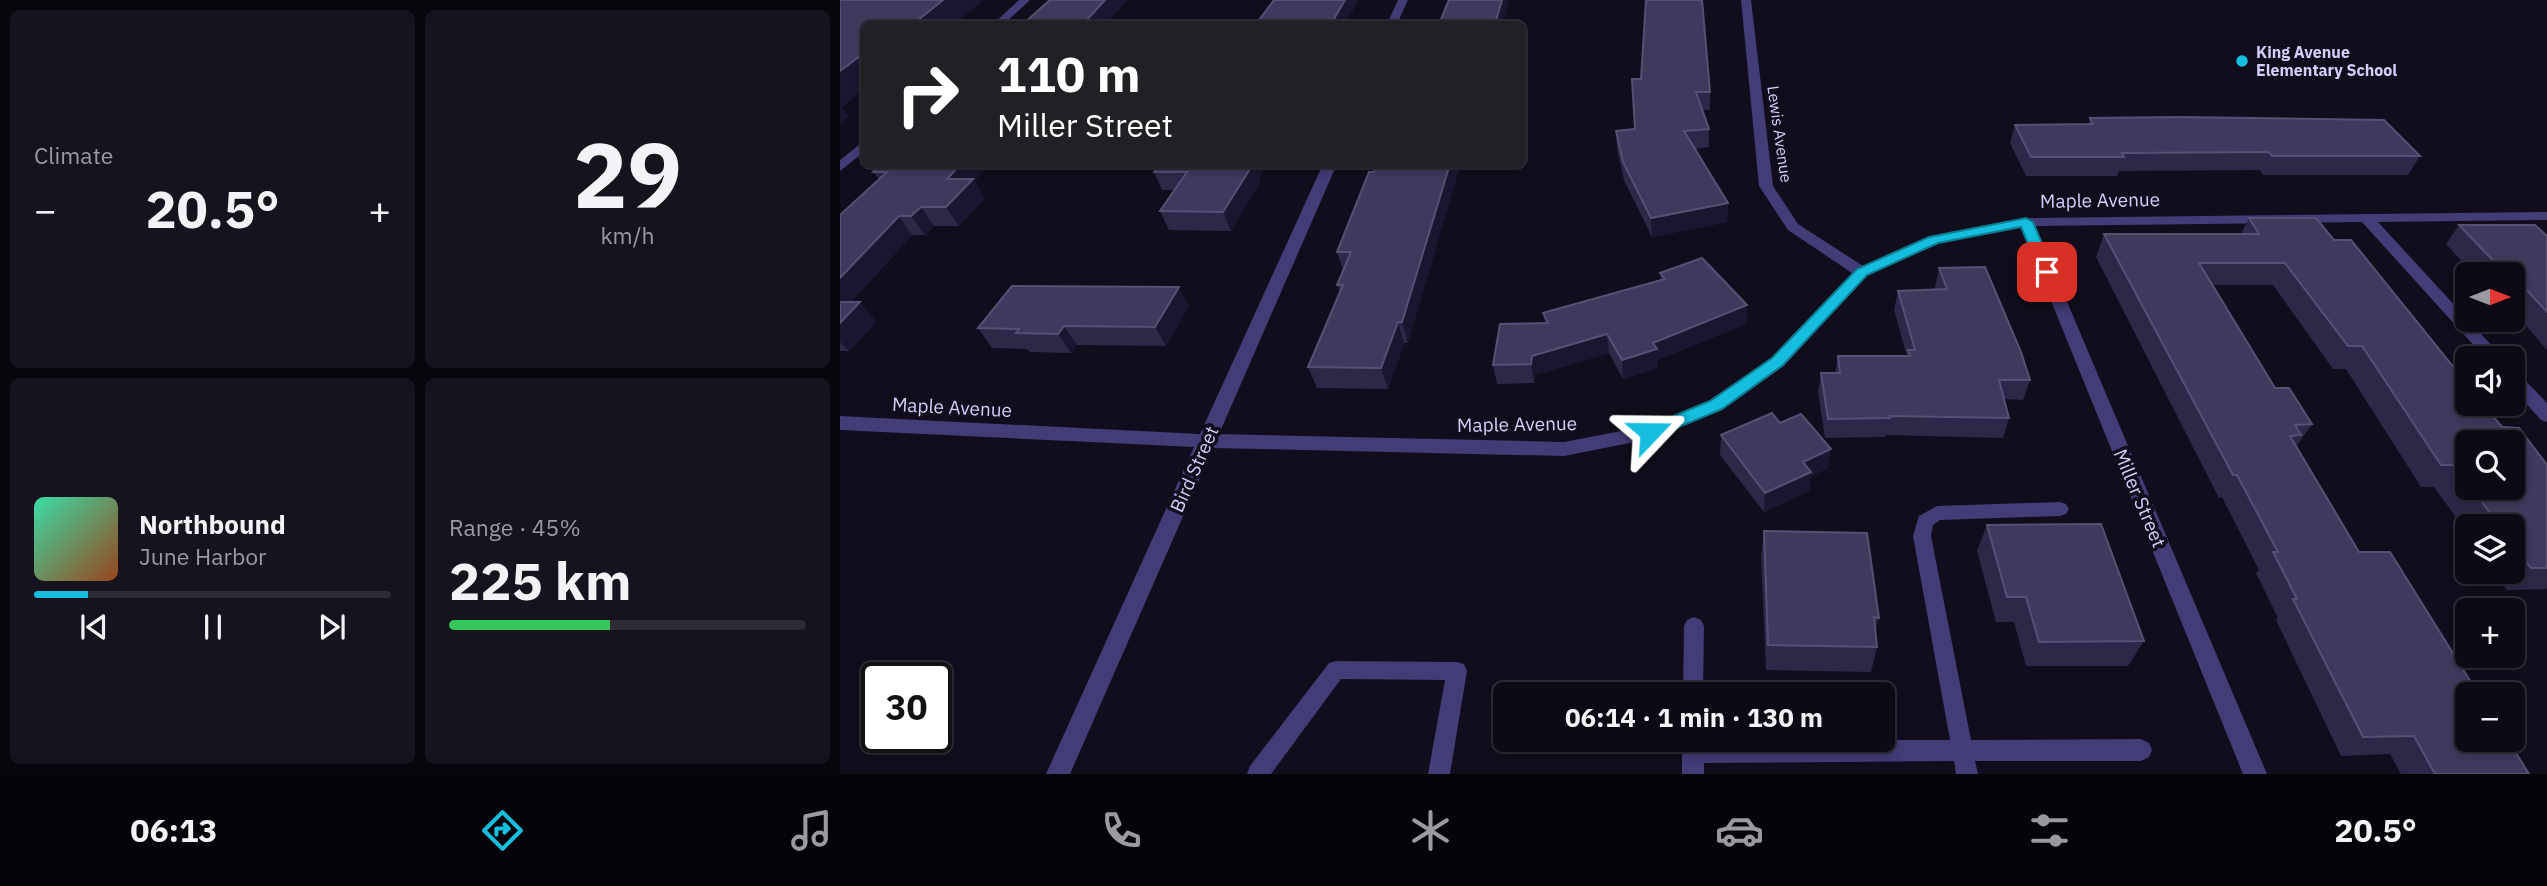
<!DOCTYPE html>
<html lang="en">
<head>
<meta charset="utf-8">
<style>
  :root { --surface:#0d0a15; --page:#16131e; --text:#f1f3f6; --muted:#9a9aa0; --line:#2d2b34; --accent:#15bede }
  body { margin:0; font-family:"IBM Plex Sans",sans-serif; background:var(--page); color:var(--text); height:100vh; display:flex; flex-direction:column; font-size:26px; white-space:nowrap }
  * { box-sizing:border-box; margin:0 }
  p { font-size:23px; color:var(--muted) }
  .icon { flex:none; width:38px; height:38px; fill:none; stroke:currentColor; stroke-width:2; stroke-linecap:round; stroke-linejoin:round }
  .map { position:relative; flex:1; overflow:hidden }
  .side { display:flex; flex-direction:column; gap:10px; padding:10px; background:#07060c; width:840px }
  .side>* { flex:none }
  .banner { position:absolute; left:21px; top:21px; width:665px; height:147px; border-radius:10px; box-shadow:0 4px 10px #0003,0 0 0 2px var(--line); background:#202124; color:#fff; overflow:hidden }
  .needle { width:46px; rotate:90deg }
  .controls { position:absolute; left:1615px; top:262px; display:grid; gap:14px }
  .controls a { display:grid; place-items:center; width:70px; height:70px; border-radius:10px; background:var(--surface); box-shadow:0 4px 10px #0003,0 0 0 2px var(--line); font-size:35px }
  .speed { position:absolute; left:21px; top:662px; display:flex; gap:14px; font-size:35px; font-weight:700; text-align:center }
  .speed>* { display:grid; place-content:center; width:91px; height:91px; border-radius:50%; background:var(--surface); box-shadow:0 4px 10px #0003,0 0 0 2px var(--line); line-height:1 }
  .speed .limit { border:4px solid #111; border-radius:10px; background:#fff; color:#111 }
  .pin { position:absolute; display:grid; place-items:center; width:60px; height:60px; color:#fff; margin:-30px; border-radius:14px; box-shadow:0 4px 10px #0006 }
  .me { position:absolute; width:77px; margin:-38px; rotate:67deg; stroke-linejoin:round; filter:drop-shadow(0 0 5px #0008) }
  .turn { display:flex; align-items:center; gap:24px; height:147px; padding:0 21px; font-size:32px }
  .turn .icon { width:91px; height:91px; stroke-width:2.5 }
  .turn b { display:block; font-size:49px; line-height:60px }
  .big { font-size:52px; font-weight:700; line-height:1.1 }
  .side .tile { flex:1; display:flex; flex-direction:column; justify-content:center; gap:10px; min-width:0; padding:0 24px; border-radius:10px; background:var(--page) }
  .side .dial { align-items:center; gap:0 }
  .dial b { font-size:91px; line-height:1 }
  .song { display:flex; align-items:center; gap:21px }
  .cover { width:84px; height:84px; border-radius:10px; background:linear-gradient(135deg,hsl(160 70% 55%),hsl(20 70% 35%)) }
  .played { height:7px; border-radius:4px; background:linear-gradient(90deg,var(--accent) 15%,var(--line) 15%) }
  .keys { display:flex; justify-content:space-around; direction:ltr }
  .heat { display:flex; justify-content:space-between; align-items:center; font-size:38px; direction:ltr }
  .charge { height:10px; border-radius:5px; background:linear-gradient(90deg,#34c759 45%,var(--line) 0) }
  .side .tiles { flex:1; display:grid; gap:10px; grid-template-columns:repeat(2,1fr) }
  .trip { position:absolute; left:653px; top:682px; width:402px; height:70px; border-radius:10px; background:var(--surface); box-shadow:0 4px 10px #0003,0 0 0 2px var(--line); font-weight:700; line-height:70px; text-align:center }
  .tabs { display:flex; height:112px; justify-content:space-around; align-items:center; background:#050408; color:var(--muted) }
  .tabs .icon { width:49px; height:49px }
  .tabs .current { color:var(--accent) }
  .tabs b { font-size:32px; color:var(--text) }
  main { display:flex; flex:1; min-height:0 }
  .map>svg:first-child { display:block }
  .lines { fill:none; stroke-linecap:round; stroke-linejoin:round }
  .service { fill:#423c77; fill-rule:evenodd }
  .minor { fill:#423c77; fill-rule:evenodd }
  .wall { fill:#2f2748; fill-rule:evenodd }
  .shaded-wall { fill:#1c152f }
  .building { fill:#41395b; stroke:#585074; stroke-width:2 }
  .route { fill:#15bede; stroke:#0e7c90; stroke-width:2 }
  .poi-dot { fill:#15bede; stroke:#110d1c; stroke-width:2.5 }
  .labels { text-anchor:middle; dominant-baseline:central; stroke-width:7; stroke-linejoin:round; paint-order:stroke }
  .far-poi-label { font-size:16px; font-weight:bold; fill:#d5cdfa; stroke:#110d1c; text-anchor:start }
  .far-street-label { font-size:16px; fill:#d5cdfa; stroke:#110d1c }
  .street-label { font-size:19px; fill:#d5cdfa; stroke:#110d1c }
</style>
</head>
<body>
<main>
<section class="side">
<div class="tiles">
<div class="tile"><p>Climate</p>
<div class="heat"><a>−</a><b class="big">20.5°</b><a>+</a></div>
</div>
<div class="tile dial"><b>29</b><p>km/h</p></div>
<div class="tile">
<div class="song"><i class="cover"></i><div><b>Northbound</b><p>June Harbor</p></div></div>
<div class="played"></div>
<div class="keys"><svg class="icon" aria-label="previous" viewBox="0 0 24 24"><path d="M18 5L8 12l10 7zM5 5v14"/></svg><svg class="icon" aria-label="pause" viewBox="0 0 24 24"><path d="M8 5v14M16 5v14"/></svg><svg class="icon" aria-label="next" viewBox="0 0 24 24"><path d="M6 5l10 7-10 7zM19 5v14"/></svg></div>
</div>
<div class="tile"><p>Range · 45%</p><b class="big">225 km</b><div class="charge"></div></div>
</div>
</section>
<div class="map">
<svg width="1707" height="774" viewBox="0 0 1707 774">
  <rect width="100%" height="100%" fill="#110d1c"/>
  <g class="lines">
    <g class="service">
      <polygon points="1220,502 1226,504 1229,509 1226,514 1220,516 1100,520 1093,525 1091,536 1131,740 1301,739 1309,743 1312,750 1309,757 1301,761 1135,761 1138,774 1116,774 1114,761 864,763 864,774 842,774 842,740 1110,740 1073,536 1079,516 1097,506"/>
      <polygon points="854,617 861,620 864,626 863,695 843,695 844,626 847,620"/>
      <polygon points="496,661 617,662 624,664 627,671 610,774 588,774 605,680 501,679 431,774 407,774 410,766 489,663"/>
    </g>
    <g class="minor">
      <polygon points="179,0 190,0 164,24 153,24"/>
      <polygon points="558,0 568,0 557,24 547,24"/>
      <polygon points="901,0 911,0 933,186 958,224 1023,266 1089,237 1186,218 1707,212 1707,220 1538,222 1664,359 1646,359 1522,222 1195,226 1427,774 1403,774 1181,227 1098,244 1027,275 944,366 882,410 810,439 724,456 373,448 230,774 206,774 354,447 0,430 0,416 360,434 483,164 497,164 379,434 724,442 807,426 870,400 932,358 1012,273 948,230 919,186"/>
      <polygon points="24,141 24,152 0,171 0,160"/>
      <polygon points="1673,372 1679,374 1707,403 1707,422 1701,420 1673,389"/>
    </g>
  </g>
  <g class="wall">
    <polygon points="792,79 870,92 870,110 863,110 869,129 869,147 855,149 888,203 887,222 812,237 784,180 777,149 776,131 795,129"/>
    <polygon points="1250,118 1580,156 1568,175 1423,175 1420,170 1279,171 1277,176 1186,176 1170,143 1175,125 1248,124"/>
    <polygon points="41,164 149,164 134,181 145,198 119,226 94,226 85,235 72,235 11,302 20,302 36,322 9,351 0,351 0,215 39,179 33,172"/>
    <polygon points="319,164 419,179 420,182 391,231 329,230 320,211 335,190 322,190 314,172"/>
    <polygon points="534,172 568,343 564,343 548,389 477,388 468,367 500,292 497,285 503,270 497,252"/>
    <path d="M1409,218L1494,240L1662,427L1707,465V589L1667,590L1654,572H1673V527H1628V534L1594,487H1581L1506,369H1493L1433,285H1372L1435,388L1472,424L1456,447L1519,552L1689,774H1561L1550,754L1501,756L1436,620L1438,618L1416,573L1419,570L1382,497L1379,498L1256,257L1264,234H1401ZM1628,443L1673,488H1628Z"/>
    <polygon points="1619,225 1707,236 1707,350 1673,311 1673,275 1634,275 1606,244"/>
    <polygon points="1099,268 1190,380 1183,400 1164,399 1169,418 1163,438 1046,435 1046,437 985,438 978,392 981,373 995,373 998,356 1067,356 1054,310 1058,291 1095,289 1095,287"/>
    <polygon points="820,273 907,305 906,324 817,360 818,368 783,379 769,353 695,375 694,383 657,384 653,365 705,323 703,313 821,280"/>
    <polygon points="349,306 326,346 237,345 231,353 190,352 187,349 152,348 138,328"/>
    <polygon points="940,423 988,468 971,476 969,491 924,512 880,455 881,435"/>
    <polygon points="1147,525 1304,641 1288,666 1186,666 1174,622 1156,622 1137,551"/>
    <polygon points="924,531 1039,618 1035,630 1037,647 1031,672 926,670 921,557"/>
  </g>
  <g class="shaded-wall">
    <polygon points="103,0 144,0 115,24 73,24"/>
    <polygon points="265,0 288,0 266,24 243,24"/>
    <polygon points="505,0 519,0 505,24 491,24"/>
    <polygon points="662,0 669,0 663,24 655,24"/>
    <polygon points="24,53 24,89 2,107 9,116 0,123 0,71"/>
    <polygon points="121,164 149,164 134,181 145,198 119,226 106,207 107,179"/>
    <polygon points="411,164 427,164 419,179 420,182 391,231 383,212"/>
    <polygon points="610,164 621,164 568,343 562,322"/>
    <polygon points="888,203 887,222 812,237 811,218"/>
    <polygon points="81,207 94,226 85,235 71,216"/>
    <polygon points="59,216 72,235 0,314 0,278"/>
    <polygon points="339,287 349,306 326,346 315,327"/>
    <polygon points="20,302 36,322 9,351 0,342 0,323"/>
    <polygon points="907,305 906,324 817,360 818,368 783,379 782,360 813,343"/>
    <polygon points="558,322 564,343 548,389 541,368"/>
    <polygon points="224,326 237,345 231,353 218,334"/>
    <polygon points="767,334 769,353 695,375 694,383 691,364 692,356"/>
    <polygon points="991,449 988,468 971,476 969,491 924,512 925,493 963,462"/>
  </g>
  <g class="building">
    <polygon points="0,0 103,0 73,24 24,24 24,53 0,71"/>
    <polygon points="210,0 265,0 243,24 183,24"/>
    <polygon points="434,0 505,0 491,24 416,24"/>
    <polygon points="609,0 662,0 655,24 599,24"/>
    <polygon points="806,0 862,0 870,92 856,92 869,129 844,131 888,203 811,218 783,162 776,131 795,129 792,79 801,79"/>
    <polygon points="1340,117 1544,120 1580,156 1432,156 1429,152 1282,153 1284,157 1191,157 1175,125 1253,124 1250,118"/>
    <polygon points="41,164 121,164 107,179 133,179 106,207 81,207 71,216 59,216 0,278 0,215 47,172 33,172"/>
    <polygon points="319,164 413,164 383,212 320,211 347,172 314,172"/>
    <polygon points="537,164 610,164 562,322 558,322 541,368 468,367 503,285 497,285 511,252 497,252 529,172 534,172"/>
    <polygon points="1409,218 1476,218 1494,240 1511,240 1628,385 1628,404 1643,404 1662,427 1679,428 1707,465 1707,568 1691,568 1673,544 1673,527 1660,527 1632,488 1673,488 1673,443 1628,443 1628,483 1614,465 1601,465 1522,346 1508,346 1445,263 1359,263 1435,388 1449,388 1472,424 1455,425 1461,435 1450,436 1519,552 1550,552 1639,695 1628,695 1628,740 1668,740 1689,774 1595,774 1574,736 1523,737 1453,599 1457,599 1433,552 1438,552 1397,475 1393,475 1264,234 1419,234"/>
    <polygon points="1619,225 1695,225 1707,236 1707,312 1673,275 1667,275"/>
    <polygon points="862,258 907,305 813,343 817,349 782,360 767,334 692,356 691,364 653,365 660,324 708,323 703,313 825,279 820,273"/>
    <polygon points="1145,267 1181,352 1190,380 1159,380 1169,418 1050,416 1050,418 988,419 981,373 1000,373 998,356 1070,356 1068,350 1075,350 1058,291 1107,289 1099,268"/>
    <polygon points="172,286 339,287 315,327 224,326 218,334 176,333 179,329 138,328"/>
    <polygon points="0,302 20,302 0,323"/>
    <polygon points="932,413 940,423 961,414 991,449 963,462 971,472 925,493 881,435"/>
    <polygon points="1261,524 1304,641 1199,642 1186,597 1167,597 1147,525"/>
    <polygon points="924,531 1027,533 1039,618 1034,617 1037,647 928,645"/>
  </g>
  <polygon class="route" points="1186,218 1193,222 1214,272 1212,275 1207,277 1200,272 1181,227 1098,243 1027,275 943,365 882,409 815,437 804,437 801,432 804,428 870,401 932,358 1017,269 1089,237"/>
  <circle class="poi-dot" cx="1402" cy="61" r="7"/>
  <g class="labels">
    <g class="far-poi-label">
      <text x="1416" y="52">King Avenue<tspan x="1416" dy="18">Elementary School</tspan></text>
    </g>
    <g class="far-street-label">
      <text transform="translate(940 134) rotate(82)">Lewis Avenue</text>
    </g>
    <g class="street-label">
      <text transform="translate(1260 200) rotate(-1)">Maple Avenue</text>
      <text transform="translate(112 407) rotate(3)">Maple Avenue</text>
      <text transform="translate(677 424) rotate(-1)">Maple Avenue</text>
      <text transform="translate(354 469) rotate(-66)">Bird Street</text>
      <text transform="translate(1300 498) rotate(67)">Miller Street</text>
    </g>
  </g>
</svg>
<div class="controls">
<a><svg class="needle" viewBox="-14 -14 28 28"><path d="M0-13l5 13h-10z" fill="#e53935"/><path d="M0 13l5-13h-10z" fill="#9a9aa0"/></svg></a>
<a><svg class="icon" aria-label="sound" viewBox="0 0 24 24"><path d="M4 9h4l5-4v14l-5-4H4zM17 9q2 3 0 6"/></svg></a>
<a><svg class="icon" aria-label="search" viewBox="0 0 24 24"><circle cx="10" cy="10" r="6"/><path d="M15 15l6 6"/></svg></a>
<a><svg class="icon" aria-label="layers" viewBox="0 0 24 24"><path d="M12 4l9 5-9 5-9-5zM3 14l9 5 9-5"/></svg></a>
<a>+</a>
<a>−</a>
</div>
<div class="speed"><div class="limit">30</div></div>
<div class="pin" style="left:1207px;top:272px;background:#d93025"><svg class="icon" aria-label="arrive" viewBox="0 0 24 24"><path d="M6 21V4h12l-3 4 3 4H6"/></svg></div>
<svg class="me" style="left:810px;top:432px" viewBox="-20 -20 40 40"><path d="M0-17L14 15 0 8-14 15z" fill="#15bede" stroke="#fff" stroke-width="4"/></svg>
<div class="trip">06:14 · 1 min · 130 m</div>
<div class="banner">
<div class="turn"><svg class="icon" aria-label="right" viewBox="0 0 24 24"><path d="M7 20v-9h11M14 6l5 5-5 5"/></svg><div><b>110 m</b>Miller Street</div></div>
</div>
</div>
</main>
<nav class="tabs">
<b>06:13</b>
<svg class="icon current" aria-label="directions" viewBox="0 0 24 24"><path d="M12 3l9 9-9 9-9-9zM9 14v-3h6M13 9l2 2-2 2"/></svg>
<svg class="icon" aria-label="music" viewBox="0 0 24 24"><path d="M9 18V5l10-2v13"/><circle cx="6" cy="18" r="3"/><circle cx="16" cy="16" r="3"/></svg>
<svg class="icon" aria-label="phone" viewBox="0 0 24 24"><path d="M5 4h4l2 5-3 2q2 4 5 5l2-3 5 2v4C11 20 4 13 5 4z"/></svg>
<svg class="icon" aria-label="climate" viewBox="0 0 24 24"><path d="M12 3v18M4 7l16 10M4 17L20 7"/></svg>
<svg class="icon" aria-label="car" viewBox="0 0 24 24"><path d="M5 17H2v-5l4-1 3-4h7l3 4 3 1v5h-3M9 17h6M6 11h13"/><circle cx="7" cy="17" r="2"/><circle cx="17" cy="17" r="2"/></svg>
<svg class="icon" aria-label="filters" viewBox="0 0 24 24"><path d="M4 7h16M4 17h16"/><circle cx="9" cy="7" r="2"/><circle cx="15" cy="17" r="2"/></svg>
<b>20.5°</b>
</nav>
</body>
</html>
